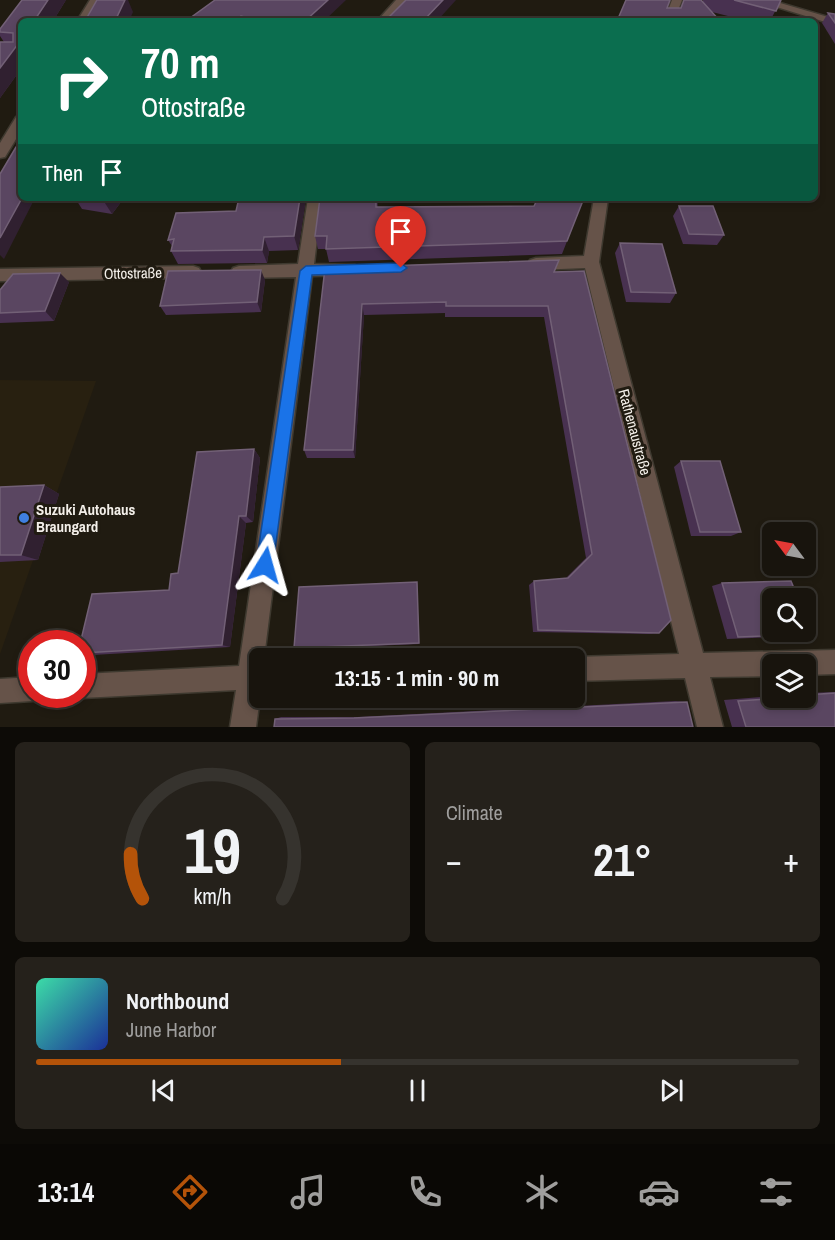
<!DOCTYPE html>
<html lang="en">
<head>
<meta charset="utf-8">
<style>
  :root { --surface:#18140d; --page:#25211b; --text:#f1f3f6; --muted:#9f9e9d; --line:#36332e; --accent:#b45309 }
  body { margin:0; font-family:"Archivo Narrow",sans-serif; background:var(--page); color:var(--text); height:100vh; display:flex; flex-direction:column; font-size:22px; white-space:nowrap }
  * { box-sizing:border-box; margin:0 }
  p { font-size:20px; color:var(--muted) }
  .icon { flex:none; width:33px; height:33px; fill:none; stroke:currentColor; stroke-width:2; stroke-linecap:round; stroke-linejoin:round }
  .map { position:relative; height:727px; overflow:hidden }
  .panel { display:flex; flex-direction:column; gap:15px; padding:15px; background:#0d0b07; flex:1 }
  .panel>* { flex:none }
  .hud { position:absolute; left:18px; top:18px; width:800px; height:183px; border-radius:9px; box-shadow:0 3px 9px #0003,0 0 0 2px var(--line); background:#0b6e4f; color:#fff; overflow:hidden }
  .needle { width:39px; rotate:302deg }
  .fabs { position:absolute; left:762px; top:522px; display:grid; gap:12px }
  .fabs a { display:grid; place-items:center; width:54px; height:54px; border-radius:9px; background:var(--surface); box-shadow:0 3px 9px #0003,0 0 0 2px var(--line); font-size:30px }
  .speed { position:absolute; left:18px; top:630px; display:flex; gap:12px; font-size:30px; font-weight:700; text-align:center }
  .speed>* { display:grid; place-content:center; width:78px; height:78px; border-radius:50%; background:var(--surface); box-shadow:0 3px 9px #0003,0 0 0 2px var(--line); line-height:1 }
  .speed .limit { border:9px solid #d22; background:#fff; color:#111 }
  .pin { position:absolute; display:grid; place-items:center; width:51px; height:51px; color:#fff; margin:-62px -26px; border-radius:50% 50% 50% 0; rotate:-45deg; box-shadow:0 0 6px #0007 }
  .pin .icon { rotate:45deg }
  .me { position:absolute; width:66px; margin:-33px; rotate:8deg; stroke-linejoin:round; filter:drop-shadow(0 0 4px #0008) }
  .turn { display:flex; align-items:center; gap:21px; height:126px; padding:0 24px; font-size:27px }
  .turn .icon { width:78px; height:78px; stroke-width:2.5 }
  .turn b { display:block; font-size:42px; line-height:51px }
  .then { display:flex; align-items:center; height:57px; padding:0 24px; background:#0003; gap:12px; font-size:22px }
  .big { font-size:45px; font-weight:800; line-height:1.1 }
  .panel .tile { flex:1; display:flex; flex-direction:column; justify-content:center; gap:9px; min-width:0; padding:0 21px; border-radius:9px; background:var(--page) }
  .panel .dial { align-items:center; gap:0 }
  .dial svg { height:156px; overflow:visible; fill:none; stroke:var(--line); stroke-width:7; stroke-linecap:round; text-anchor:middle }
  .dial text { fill:var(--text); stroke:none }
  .song { display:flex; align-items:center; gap:18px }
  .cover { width:72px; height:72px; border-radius:9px; background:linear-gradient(135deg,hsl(160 70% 55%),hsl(230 70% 35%)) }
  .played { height:6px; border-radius:3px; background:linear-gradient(90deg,var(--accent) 40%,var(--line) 40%) }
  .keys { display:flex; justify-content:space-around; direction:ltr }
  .heat { display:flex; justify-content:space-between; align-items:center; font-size:33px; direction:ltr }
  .panel .tiles { flex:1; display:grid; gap:15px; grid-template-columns:1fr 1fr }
  .tile:last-child { grid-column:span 2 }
  .trip { position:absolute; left:249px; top:648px; width:336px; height:60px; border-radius:9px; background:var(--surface); box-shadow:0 3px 9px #0003,0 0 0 2px var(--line); font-weight:800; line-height:60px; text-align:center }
  .tabs { display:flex; height:96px; justify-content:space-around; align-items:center; background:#0a0805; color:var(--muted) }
  .tabs .icon { width:42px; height:42px }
  .tabs .selected { color:var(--accent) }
  .tabs b { font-size:27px; color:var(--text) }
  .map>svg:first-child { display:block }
  .built { fill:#282010 }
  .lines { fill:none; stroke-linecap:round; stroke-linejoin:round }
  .minor-casing { stroke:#3e392f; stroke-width:3 }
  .minor { fill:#665349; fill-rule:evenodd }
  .wall { fill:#483150 }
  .shaded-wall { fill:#302030 }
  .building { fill:#5a4661; stroke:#726076; stroke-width:1.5 }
  .route { fill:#1a73e8; stroke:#114b97; stroke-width:1.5 }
  .shop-dot { fill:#3f7fe0; stroke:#201b11; stroke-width:2 }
  .labels { text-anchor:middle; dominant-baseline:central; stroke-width:6; stroke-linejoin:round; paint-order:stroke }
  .street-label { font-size:15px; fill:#f3efe9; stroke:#201b11 }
  .poi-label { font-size:15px; font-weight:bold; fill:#f3efe9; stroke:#201b11; text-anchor:start }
</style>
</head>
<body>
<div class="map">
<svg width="835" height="727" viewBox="0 0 835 727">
  <rect width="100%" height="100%" fill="#201b11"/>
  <polygon class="built" points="0,380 96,381 0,654"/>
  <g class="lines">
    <g class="minor-casing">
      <g id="minor">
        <polygon points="90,0 100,0 87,21 77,21"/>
        <polygon points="396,0 407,0 388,21 377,21"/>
        <polygon points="672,0 682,0 674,21 664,21"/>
        <polygon points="754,0 770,0 835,19 835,25"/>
        <polygon points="21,116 21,131 5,157 0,158 0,143 16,117"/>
        <polygon points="308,198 322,198 314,264 355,265 357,269 355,273 349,275 312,276 264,658 260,658 260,697 256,727 230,727 236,690 82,698 73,695 82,694 82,674 239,666 296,277 239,278 233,276 231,272 233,268 239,266 298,264"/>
        <polygon points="594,198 608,198 599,262 703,653 835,650 835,674 806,675 806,664 772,664 772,676 710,677 723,727 697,727 685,678 574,681 574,658 570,658 574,657 679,654 585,268 536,270 530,268 528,264 530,260 536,258 584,256"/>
        <polygon points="193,266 199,268 201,272 199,276 193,278 0,281 0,269"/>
        <polygon points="32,677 32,694 42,694 41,698 32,701 0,703 0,679"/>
      </g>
    </g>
    <use href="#minor" class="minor"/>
  </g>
  <g class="wall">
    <polygon points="66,0 53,21 21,21 21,69 0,98 0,42 4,42 0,36 0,29"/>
    <polygon points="215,0 324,21 186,21"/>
    <polygon points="703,0 781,0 770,21 748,21 712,12 667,8 681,8 703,2"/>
    <polygon points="828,13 835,14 835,44 822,23"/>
    <polygon points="75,198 124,198 112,214 82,209"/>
    <polygon points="239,198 306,198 298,250 269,251 267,263 178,264 171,251 172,246 168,240 236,211"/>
    <polygon points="320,198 378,198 378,207 534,206 584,198 562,254 329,262 326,249 318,249 315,236"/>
    <polygon points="679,206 724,235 717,245 683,244 673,216"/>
    <polygon points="620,243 676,293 670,303 626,302 615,253"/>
    <polygon points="325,268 555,272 659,633 649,634 533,632 529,585 534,581 566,578 586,558 544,317 445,317 445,313 364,315 355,458 307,458 304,450"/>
    <polygon points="265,280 261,312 166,315 160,306"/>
    <polygon points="69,282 54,321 0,323 0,290"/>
    <polygon points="254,449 260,458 253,522 246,523 230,647 93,655 82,654 82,644 169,590"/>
    <polygon points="681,461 741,532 731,536 691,536 674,467"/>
    <polygon points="44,485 59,494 38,560 0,562 0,487"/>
    <polygon points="417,582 419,644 298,649 294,648"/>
    <polygon points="722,583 812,634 798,636 727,639 712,586"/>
    <polygon points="835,692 835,727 732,727 724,700 772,696 772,698 806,698 806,693"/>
    <polygon points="675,701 687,702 693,727 275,719 281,717 357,717"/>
  </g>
  <g class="shaded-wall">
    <polygon points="48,0 66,0 53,21 34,21"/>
    <polygon points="125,0 128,0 133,12 129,21 115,21"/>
    <polygon points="328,0 346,0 324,21 305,21"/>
    <polygon points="443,0 456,0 437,21 423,21"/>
    <polygon points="241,16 242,21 235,21"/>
    <polygon points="21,40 21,69 0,98 0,68"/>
    <polygon points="22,198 35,198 4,259 0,255 0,238"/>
    <polygon points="104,198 124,198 112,214 103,200"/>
    <polygon points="300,198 306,198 298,250 294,236"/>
    <polygon points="376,198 378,198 377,221 376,207"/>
    <polygon points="264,237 269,251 267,263 262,250"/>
    <polygon points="261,270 265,280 261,312 257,302"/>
    <polygon points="60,273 69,282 54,321 45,311"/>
    <polygon points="362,304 364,315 355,458 353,450"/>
    <polygon points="254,449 260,458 253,522 246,516"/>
    <polygon points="44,485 59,494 38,560 21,555"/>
    <polygon points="239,516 246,523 230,647 222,645"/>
  </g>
  <g class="building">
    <polygon points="22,0 48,0 34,21 21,21 21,40 0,68 0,42 13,42 13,33 0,32 0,29"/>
    <polygon points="97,0 125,0 115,21 85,21"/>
    <polygon points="215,0 328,0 305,21 261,21 241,16 235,21 186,21"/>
    <polygon points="406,0 443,0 423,21 385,21"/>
    <polygon points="626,0 670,0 667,8 681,8 684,0 701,0 720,21 617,21"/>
    <polygon points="734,0 781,0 776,11"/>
    <polygon points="828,13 835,14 835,23"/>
    <polygon points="16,147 21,147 22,198 0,238 0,174"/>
    <polygon points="239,198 300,198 294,236 264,237 262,250 171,251 174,239 168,240 176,213 236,211"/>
    <polygon points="320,198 376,198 376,207 534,206 538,198 584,198 567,241 326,249 327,236 315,236"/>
    <polygon points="679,206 713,206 724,235 689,234"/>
    <polygon points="620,243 662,244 676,293 631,292"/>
    <polygon points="559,260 554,272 584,271 671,620 659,633 538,630 534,581 568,578 592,554 548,306 446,306 446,302 362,304 353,450 304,450 325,268"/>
    <polygon points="261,270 257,302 160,306 168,271"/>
    <polygon points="60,273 45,311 0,313 0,290 13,274"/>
    <polygon points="254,449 246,516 239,516 222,645 82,653 82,644 80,644 92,594 169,590 171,574 178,573 197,452"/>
    <polygon points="681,461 720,461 741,532 700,532"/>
    <polygon points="44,485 21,555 0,555 0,487"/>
    <polygon points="791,581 798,598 772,598 772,632 806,632 806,618 812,634 738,637 722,583"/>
    <polygon points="417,582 419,643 294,648 299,587"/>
    <polygon points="835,693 835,727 746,727 738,701 780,698 806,698 806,695"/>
    <polygon points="687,702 693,727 274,727 275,719 354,718"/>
  </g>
  <polygon class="route" points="401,263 407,268 401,272 312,275 273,565 271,571 265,573 259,571 256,565 300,271 306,266"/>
  <circle class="shop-dot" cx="24" cy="518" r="6"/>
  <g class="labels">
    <g class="street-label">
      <text transform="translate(133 273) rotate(-1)">Ottostraße</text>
      <text transform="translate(635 432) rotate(75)">Rathenaustraße</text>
    </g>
    <g class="poi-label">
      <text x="36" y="509">Suzuki Autohaus<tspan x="36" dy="17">Braungard</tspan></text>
    </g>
  </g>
</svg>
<div class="fabs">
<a><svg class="needle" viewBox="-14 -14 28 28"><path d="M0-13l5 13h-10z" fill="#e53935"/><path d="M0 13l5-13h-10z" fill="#9f9e9d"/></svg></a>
<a><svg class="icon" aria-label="search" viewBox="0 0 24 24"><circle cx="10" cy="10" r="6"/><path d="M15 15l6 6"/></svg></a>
<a><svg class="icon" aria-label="layers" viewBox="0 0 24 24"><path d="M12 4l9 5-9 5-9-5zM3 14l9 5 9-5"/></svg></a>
</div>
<div class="speed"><div class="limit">30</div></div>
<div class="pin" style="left:401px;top:268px;background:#d93025"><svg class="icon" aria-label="arrive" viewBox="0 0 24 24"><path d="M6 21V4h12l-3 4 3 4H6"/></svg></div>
<svg class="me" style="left:265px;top:565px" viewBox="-20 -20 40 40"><path d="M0-17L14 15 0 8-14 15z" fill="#1a73e8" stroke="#fff" stroke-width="4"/></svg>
<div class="trip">13:15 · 1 min · 90 m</div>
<div class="hud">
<div class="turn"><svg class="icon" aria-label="right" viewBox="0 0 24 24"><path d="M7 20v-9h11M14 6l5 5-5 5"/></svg><div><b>70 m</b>Ottostraße</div></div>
<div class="then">Then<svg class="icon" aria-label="arrive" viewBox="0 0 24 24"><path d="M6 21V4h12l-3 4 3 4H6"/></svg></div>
</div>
</div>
<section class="panel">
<div class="tiles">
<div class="tile dial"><svg viewBox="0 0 100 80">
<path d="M14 69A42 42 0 1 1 86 69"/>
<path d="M14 69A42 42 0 0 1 8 46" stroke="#b45309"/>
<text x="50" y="56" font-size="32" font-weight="700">19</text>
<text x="50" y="72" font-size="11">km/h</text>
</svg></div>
<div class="tile"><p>Climate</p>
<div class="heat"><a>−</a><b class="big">21°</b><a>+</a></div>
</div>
<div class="tile">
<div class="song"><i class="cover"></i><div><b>Northbound</b><p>June Harbor</p></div></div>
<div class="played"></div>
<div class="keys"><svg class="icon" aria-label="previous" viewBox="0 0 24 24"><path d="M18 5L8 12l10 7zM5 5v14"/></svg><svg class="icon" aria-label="pause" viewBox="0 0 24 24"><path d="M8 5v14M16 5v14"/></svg><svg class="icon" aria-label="next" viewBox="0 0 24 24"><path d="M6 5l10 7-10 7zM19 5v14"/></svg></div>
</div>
</div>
</section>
<nav class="tabs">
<b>13:14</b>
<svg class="icon selected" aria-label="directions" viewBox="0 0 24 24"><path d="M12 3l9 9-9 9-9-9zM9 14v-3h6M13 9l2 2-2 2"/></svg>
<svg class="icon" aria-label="music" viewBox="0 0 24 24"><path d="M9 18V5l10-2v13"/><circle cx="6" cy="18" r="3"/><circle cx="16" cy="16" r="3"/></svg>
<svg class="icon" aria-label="phone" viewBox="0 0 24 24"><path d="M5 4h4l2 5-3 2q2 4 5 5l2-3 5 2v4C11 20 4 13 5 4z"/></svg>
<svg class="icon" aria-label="climate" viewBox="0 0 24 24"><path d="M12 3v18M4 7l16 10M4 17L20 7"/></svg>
<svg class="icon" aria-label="car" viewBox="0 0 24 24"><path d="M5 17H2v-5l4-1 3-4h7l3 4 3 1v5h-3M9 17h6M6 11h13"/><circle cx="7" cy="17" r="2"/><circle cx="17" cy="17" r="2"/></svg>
<svg class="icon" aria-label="filters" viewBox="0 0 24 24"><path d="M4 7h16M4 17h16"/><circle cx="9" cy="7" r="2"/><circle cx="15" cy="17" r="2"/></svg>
</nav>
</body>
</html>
